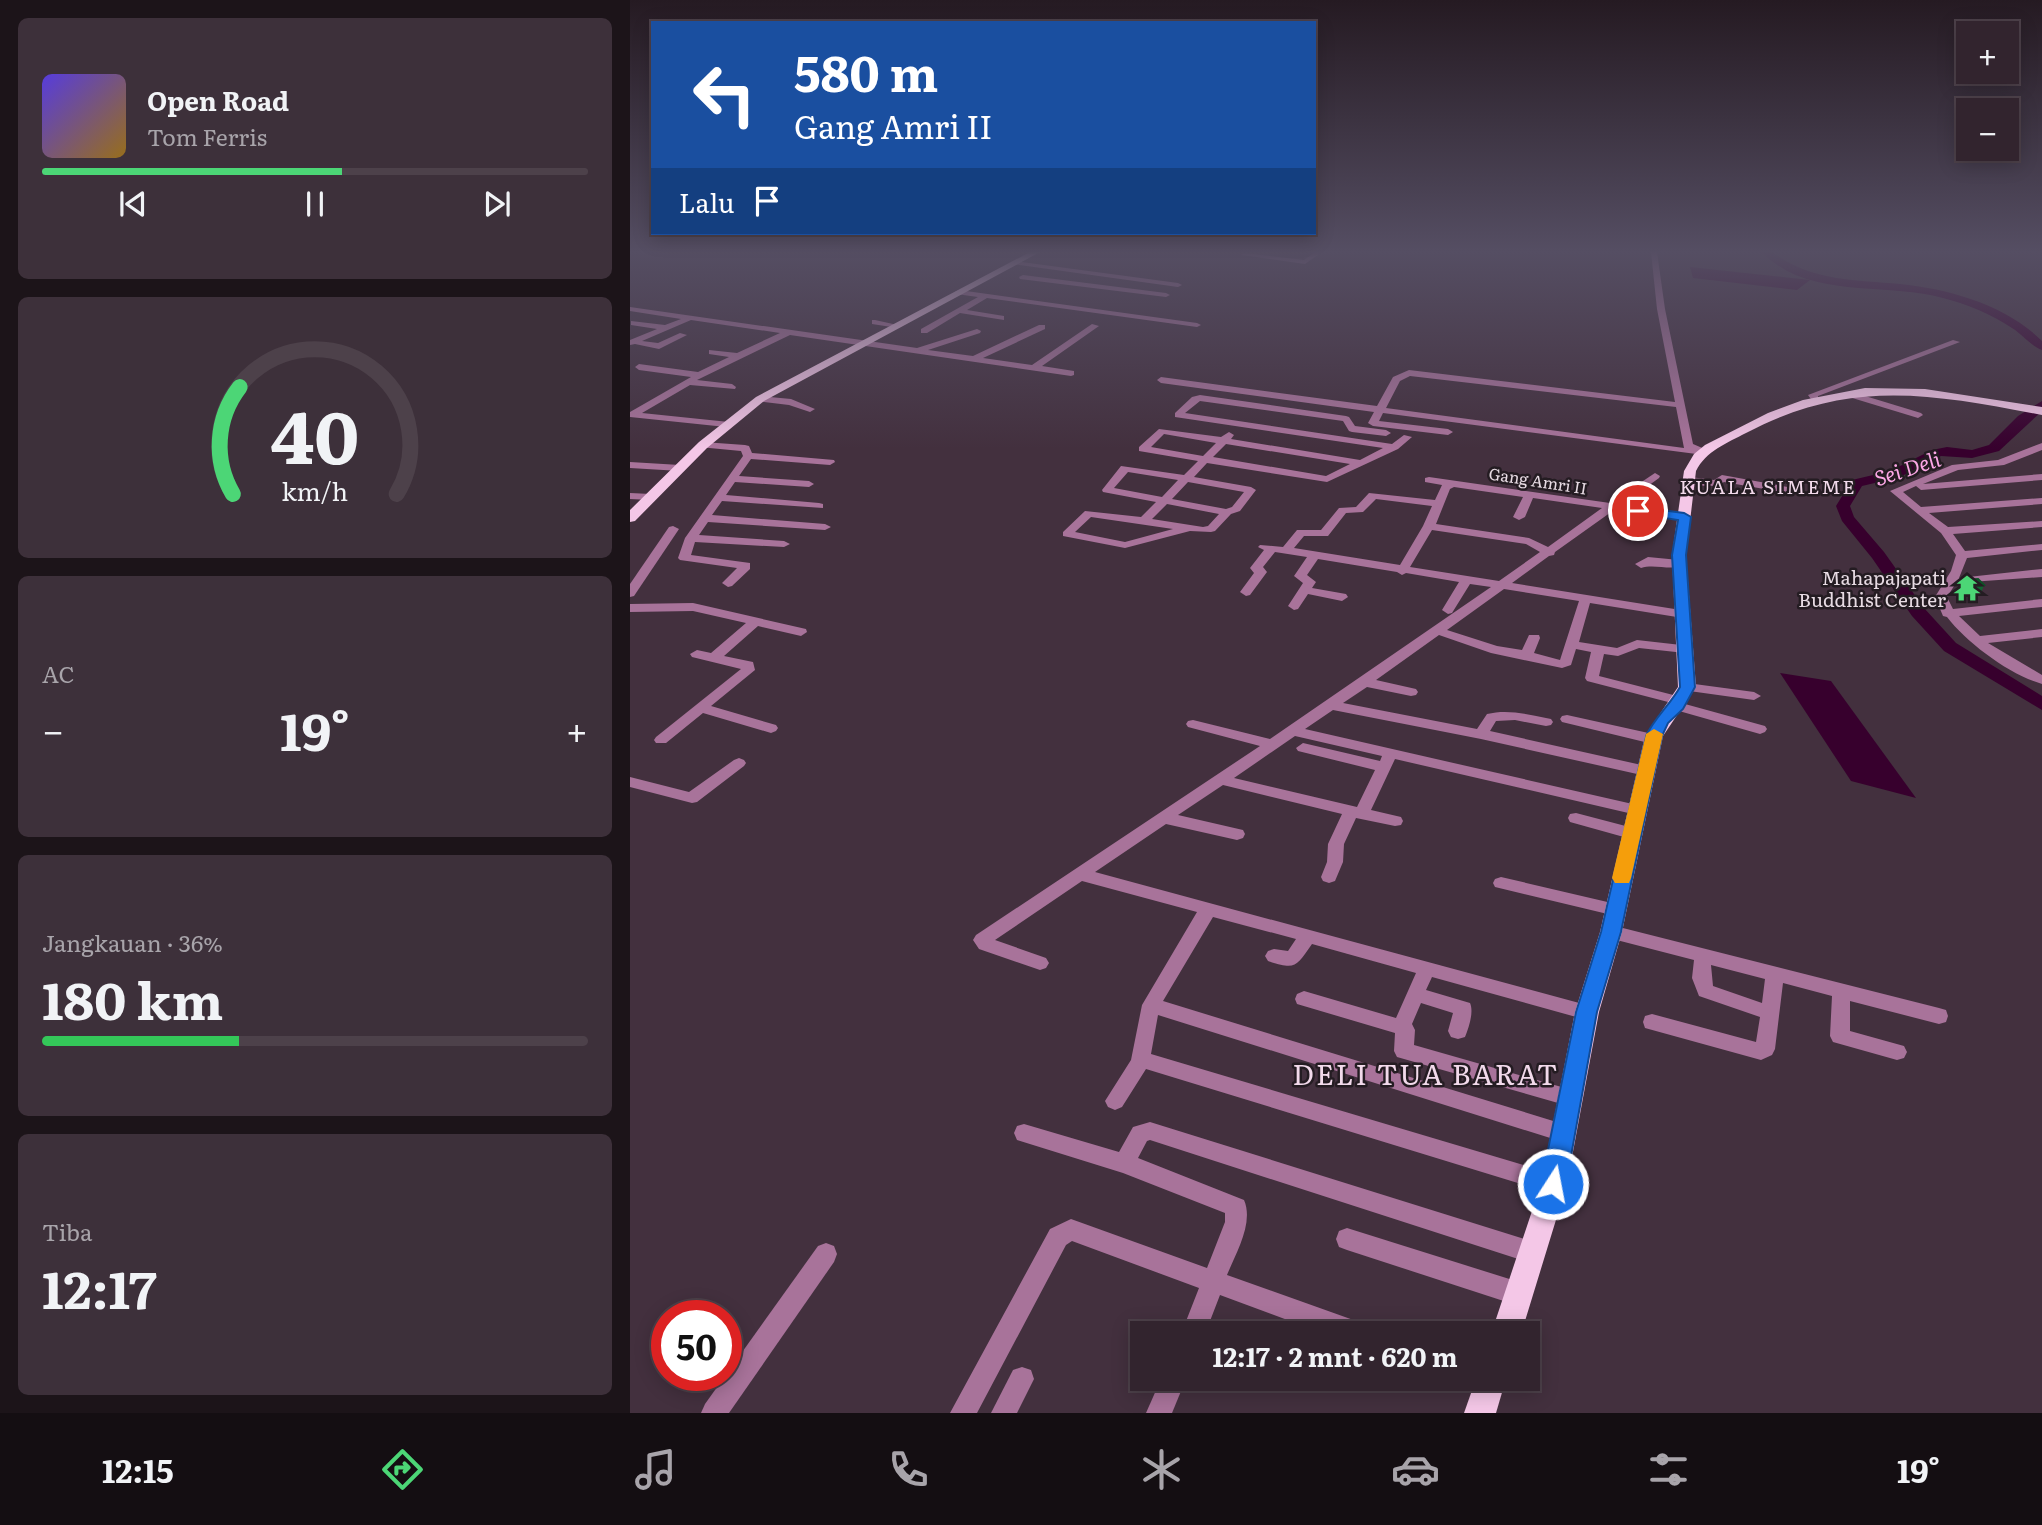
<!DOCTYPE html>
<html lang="id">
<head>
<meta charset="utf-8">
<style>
  :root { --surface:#32242e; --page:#3d303a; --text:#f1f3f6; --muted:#a8a4aa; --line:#4d414a; --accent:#4cd676 }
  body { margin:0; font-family:Literata,serif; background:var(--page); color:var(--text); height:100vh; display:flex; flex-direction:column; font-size:26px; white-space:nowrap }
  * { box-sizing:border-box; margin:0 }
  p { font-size:23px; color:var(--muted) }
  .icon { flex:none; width:38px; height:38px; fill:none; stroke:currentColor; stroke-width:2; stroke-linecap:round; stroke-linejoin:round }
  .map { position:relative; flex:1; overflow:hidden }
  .side { display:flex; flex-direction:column; gap:18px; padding:18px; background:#1c1419; width:630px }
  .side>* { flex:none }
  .top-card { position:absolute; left:21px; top:21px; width:665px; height:214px; border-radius:0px; box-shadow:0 4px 18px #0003,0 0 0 2px var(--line); background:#1a4fa0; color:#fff; overflow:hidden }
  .fabs { position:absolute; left:1326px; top:21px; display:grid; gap:14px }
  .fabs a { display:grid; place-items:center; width:63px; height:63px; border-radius:0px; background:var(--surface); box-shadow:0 4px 18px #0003,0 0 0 2px var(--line); font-size:35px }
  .speed { position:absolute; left:21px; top:1300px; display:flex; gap:14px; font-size:35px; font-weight:700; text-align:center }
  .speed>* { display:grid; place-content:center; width:91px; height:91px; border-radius:50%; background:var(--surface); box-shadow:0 4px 18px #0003,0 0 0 2px var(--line); line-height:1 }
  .speed .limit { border:10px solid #d22; background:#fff; color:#111 }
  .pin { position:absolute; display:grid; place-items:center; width:60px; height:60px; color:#fff; margin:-30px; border:4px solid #fff; border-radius:50%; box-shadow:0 2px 7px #0007 }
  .me { position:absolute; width:77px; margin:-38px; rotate:11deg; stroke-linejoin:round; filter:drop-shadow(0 0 5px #0008) }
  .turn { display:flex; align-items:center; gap:24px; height:147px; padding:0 28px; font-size:32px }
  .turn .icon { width:91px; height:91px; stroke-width:2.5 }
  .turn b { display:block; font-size:49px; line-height:60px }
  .then { display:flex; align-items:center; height:66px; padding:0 28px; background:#0003; gap:14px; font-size:26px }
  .big { font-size:52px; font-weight:700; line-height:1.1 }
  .side .card { flex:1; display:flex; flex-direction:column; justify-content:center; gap:10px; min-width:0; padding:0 24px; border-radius:10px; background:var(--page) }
  .side .dial { align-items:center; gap:0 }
  .dial svg { height:182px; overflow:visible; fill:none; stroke:var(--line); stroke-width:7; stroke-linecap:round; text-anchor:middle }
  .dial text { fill:var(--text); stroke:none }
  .song { display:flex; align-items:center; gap:21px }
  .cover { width:84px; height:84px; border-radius:10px; background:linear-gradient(135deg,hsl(250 70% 55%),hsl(40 70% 35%)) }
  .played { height:7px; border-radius:4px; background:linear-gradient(90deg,var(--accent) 55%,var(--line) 55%) }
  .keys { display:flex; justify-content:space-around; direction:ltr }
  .heat { display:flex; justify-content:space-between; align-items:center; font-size:38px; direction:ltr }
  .charge { height:10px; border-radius:5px; background:linear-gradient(90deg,#34c759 36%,var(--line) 0) }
  .trip { position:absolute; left:500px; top:1321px; width:410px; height:70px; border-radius:0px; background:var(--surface); box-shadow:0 4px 18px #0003,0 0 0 2px var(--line); font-weight:700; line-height:70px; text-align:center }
  .menu { display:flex; height:112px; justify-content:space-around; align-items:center; background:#140e12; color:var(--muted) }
  .menu .icon { width:49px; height:49px }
  .menu .current { color:var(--accent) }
  .menu b { font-size:32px; color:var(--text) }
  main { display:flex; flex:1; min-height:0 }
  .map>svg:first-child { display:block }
  .water { fill:#37002d }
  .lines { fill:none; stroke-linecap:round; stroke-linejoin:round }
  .river { fill:#37002d; fill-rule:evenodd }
  .minor { fill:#a8739a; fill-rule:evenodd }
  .major { fill:#f4c7e7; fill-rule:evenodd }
  .wall { fill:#106530 }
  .building { fill:#137638; stroke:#0d5327; stroke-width:2 }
  .route { fill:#1a73e8; stroke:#114b97; stroke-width:2 }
  .slow { fill:#f59e0b }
  .labels { text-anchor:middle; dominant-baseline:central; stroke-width:5; stroke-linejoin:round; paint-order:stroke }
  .far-street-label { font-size:16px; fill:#e7dbe3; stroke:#241c22 }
  .far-quarter-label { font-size:19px; letter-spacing:2px; fill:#f2daeb; stroke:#241c22 }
  .poi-label { font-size:19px; fill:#e7dbe3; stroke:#241c22; text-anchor:end }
  .water-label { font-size:21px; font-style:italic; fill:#fca7e6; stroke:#241c22 }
  .near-quarter-label { font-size:28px; letter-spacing:2px; fill:#f2daeb; stroke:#241c22 }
</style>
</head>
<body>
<main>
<section class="side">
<div class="card">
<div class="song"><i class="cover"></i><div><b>Open Road</b><p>Tom Ferris</p></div></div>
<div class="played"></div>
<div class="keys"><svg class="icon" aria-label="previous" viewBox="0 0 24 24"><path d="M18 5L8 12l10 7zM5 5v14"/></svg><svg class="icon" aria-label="pause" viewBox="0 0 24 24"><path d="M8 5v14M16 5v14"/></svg><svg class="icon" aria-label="next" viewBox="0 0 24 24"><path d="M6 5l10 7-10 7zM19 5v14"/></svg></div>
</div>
<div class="card dial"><svg viewBox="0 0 100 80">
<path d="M14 69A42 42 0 1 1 86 69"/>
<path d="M14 69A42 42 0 0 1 17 22" stroke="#4cd676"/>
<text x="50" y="56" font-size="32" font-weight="700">40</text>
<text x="50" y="72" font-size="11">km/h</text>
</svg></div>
<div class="card"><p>AC</p>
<div class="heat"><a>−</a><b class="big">19°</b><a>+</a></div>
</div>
<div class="card"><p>Jangkauan · 36%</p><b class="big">180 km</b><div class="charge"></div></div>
<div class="card"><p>Tiba</p><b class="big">12:17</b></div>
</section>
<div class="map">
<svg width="1412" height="1413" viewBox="0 0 1412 1413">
  <rect width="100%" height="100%" fill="#43303e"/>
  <g class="water">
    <polygon points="1060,267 1180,280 1167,290 1063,278"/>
    <polygon points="1150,673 1201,681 1286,798 1221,781"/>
  </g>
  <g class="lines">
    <g class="river">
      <path d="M1132,252H1142C1180,281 1224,280 1270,284C1319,289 1376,305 1412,341V350C1401,346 1392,334 1382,328C1361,314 1337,304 1313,298C1255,282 1177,300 1132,252Z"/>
      <polygon points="1412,401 1412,411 1369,451 1342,458 1311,456 1270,477 1232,486 1220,506 1224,517 1254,552 1294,608 1326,643 1412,696 1412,710 1314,651 1282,616 1242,558 1212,521 1206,506 1222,480 1260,471 1302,450 1317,447 1342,450 1359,445 1388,416"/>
    </g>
    <g class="minor">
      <polygon points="685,252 692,252 675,264 611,255 614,253 674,260"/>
      <path d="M1021,252H1027L1035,309L1063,444L1077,450L1074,455L753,413L749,421L818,429L823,432L818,435L743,426L738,423L744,412L531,383L527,380L531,377L747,406L763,377L779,370L1045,402L1027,309ZM780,376L1046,407L1054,448L756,408L770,381Z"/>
      <polygon points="385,261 548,283 552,285 548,287 383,264"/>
      <polygon points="393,275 536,293 540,295 536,297 390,279 389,277"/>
      <polygon points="329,290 567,323 571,325 567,327 357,298 337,310 374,316 374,320 330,313 297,333 291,333 291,329 348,297 326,294 325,292"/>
      <polygon points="0,307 287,348 347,329 351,331 350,333 298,350 343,356 409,325 415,325 415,329 353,358 402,365 462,324 469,326 412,366 444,371 444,375 441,376 160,335 67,380 102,384 106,387 105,389 60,385 12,413 99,422 101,424 96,427 0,417 0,412 61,377 9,370 5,367 9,364 68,372 99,357 79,354 79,350 107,353 150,333 61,320 12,341 28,343 50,333 57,335 29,349 5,344 0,345 0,340 27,329 1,325 1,321 35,325 51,319 0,311"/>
      <polygon points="245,320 272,326 268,328 242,324 242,320"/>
      <polygon points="1323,340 1330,342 1188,396 1189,402 1183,402 1178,395"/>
      <polygon points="1222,392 1291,413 1293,415 1288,418 1219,397 1219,393"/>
      <path d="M570,395L716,416L719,417L725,426L756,430L761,433L756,436L722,432L719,431L713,421L570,401L555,413L762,444L774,435L782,437L768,449L697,482L577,463L564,477L621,487L626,490L610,511L601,514L585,531L581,532L560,531L495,548L433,536V532L455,511L511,517L526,502L473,492L472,490L491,466L554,475L568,461L509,451V447L529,429L591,437L599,432L604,435L601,439L730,460L753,448L545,417V413L562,397ZM534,434L586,443L573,456L521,447ZM596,444L720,464L696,476L583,457ZM498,472L548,480L532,497L484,488ZM558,482L614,492L602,507L596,509L542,499ZM537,504L589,514L578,526L573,527L522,519ZM461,517L543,529L495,542L445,532Z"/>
      <polygon points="130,396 161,399 185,409 180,412 159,405 127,401 125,399"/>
      <polygon points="73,442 115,445 119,446 122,453 204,460 205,462 200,465 121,459 109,476 179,481 184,484 179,487 105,482 96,495 189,503 193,504 193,508 92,501 82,515 195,524 201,527 195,530 78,522 69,535 154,541 160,544 154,547 65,542 61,555 120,563 120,569 102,586 98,587 92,583 107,568 50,560 48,558 55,538 113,456 111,451 69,447 69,443"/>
      <path d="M1412,443V450L1374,465L1328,470L1293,484L1412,474V480L1291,490L1286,486L1273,492L1291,507L1412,498V504L1299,513L1318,527L1412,521V527L1323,534L1335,551L1412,544V550L1337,558L1329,578L1412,569V577L1326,583L1317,597L1323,609L1412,599V607L1329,616L1350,636L1412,629V637L1358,643L1412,675V684C1380,675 1337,643 1317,617L1313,616L1305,597L1321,571L1326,555L1311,533L1260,491L1322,465L1368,460Z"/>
      <polygon points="0,462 50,465 55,468 50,471 0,468"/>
      <path d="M1025,473L1030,476L1029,478L992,505L1054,514L1060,517L1058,519L984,510L925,552L924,555L919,556L882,583L1057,611L1059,614L1053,618L960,603L949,642L987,648L1007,640L1060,646L1062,649L1055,653L1009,648L988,656L974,654L969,676L1055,698L1057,701L1055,704L1135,726L1137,729L1135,732L1130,734L1042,709L1040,706L1042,703L957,681L955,678L961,652L946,649L941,665L932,668L861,653L809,635L746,680L786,689L788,692L786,695L781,696L737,687L713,703L847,729L857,714C877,709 896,714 916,718L921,719L923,722L921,725L916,726L885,720L866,721L860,731L1016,766L1021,767L1024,771L1021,775L1016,776L851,739L703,710L675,729L1007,805L1013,806L1015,810L1013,814L1007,815L765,759L741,810L771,817L773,821L771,825L765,826L726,818L714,844L713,862L705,881L699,883L693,881L691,877L697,862L698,844L712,814L593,785L548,815L613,830L615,834L613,838L607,840L536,824L465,872L964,1007L966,1012L964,1017L957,1020L802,977L796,990L840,1003C844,1012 839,1027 835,1037L828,1039L821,1037L818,1031L823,1013L791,1003L782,1024L785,1030L784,1045L949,1092L952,1098L949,1104L942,1107L767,1057L764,1051L765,1033L667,1004L665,999L667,994L674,991L766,1018L786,973L682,944C666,967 666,970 638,961L635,956L638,951L644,949L658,951L666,939L583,917L533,1001L933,1124L940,1126L943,1133L940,1140L933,1142L528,1015L521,1054L924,1174L932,1177L935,1184L932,1191L924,1194L516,1069L492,1107L485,1110L478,1107L475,1101L501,1060L512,1005L567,912L452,881L365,940L416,958L419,963L416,968L410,970L349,949L343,940L346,935L630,746L558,727L556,724L558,721L563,720L640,739L861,587L840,584L822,613L818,614L812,610L829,582L776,573L772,575L767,572L688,559L677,575L686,582L682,588L716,594L718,597L712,601L678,594L668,609L664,610L658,606L673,583L664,576L677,557L645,552L633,567L637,572L620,595L616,596L610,592L624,573L620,568L634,550L628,547L630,545L653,547L667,530H691L709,508L726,507L739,493L805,500L812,485L795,482V478L799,477L980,503ZM824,487L893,497L883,517L889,520L895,517L903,498L972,508L918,547L899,538L806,524L820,489ZM746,499L802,506L793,526L770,565L664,548L674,536H698L716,513L733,512ZM802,530L896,544L910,552L869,581L780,567ZM874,589L949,601L930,660L904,653L910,638L909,635H899L892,650L867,646L817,630ZM665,736L752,756L750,761L673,743L666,748L668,751L745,770L727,807L604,778Z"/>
      <path d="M1092,475L1163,488L1168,491L1163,494L1094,482C1085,489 1064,486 1055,480L1060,477L1084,480Z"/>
      <polygon points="0,493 21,494 26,497 21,500 0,499"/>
      <polygon points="43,526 49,529 4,596 0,597 0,584 39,527"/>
      <path d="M1018,557L1049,560L1055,564C1043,572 1025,563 1011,568L1005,564Z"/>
      <polygon points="63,603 176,629 177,632 171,636 128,626 94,656 123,662 125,670 81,706 146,725 148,728 146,731 141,733 73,713 36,743 26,743 24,740 26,737 111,669 62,657 60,654 67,650 81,653 116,623 63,611 0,612 0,604"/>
      <polygon points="1057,683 1124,692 1131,696 1124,700 1052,690 1050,687 1052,684"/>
      <polygon points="937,715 1023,734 1030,739 1023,744 932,722 930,719 932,716"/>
      <polygon points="109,758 114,760 116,763 114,766 67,802 62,803 0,787 0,777 59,792 104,760"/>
      <polygon points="946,813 1007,829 1009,833 1007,837 1001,839 940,822 938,818 940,814"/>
      <polygon points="871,877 986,904 992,905 995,910 992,915 986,916 865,887 863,883 865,879"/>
      <path d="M981,925L1309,1008L1316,1010L1318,1016L1316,1022L1309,1024L1220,1001V1031L1274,1046L1277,1052L1274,1058L1267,1060L1203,1042L1200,1036L1202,996L1153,983L1145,1049L1142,1055L1131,1060L1015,1028L1013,1022L1015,1016L1022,1014L1126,1042L1130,1017L1069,996L1062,978L1064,960L975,937L972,932L975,927ZM1081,965L1135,979L1132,1003L1083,986Z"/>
      <path d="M520,1122L901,1241L909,1244L912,1252L909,1260L901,1263L520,1140L517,1141L508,1158L614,1200C624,1223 606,1253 597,1275L729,1322L737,1326L741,1334H695L590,1295L575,1334H551L569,1288L442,1241L436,1245L347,1413H320L420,1229L441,1219L577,1268L595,1222V1213L493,1173L387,1140L384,1133L387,1126L394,1124L489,1152L503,1127Z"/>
      <polygon points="717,1228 889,1282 897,1286 901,1294 897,1302 889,1306 717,1250 709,1247 706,1239 709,1231"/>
      <polygon points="196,1243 204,1246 207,1254 204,1262 99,1413 71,1413 75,1404 188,1246"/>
      <polygon points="392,1367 401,1370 404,1379 387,1413 361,1413 383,1370"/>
      <polygon points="531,1379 556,1379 542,1413 516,1413"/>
      <polygon points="597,1379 624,1379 624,1380 621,1389 612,1392 600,1388"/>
    </g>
    <g class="major">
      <polygon points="400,252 410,252 134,401 77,448 5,521 0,522 0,510 69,442 126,397"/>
      <path d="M1235,388L1295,389L1412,407V415C1302,394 1220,378 1116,433C1097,443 1076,451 1066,471L1056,555L1066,687L1033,736L992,932L969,1012L937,1184L891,1334H861L911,1184L945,1012L970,932L1015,736L1048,687L1042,555L1054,471L1064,454L1075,445L1138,413L1173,400Z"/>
      <polygon points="846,1379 876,1379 866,1413 834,1413"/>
    </g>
  </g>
  <polygon class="wall" points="1331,580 1354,585 1351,593 1335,595 1328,588"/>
  <polygon class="building" points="1348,579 1354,585 1339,587 1331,580"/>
  <linearGradient id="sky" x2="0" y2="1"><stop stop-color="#251a22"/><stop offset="0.56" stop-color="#554e63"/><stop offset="1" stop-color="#554e63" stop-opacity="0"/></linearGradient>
  <rect width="1412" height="449" fill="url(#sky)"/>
  <path class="route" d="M1008,507L1054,513L1061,517L1056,555L1065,687L1053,709L1038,723L1032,736L991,932L967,1012L936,1184L932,1192L923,1195L915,1192L911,1184L946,1012L971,932L1016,736C1025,717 1040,705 1050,687L1042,555L1048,520L1003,513L1001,511Z"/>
  <polygon class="slow" points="1024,729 1033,734 1001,878 999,883 985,883 982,878 1016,734"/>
  <defs>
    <g id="temple-bare" transform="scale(2.1)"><path d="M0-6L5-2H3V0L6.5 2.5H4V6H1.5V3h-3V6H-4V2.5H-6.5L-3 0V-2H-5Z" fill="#4cd676" stroke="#241c22" stroke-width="2.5" paint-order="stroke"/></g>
  </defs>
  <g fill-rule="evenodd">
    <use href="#temple-bare" x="1337" y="588"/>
  </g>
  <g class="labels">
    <g class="far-street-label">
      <text transform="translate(908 480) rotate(9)">Gang Amri II</text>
    </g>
    <g class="far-quarter-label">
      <text x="1138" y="486">KUALA SIMEME</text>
    </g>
    <g class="poi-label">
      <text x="1316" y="577">Mahapajapati<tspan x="1316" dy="22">Buddhist Center</tspan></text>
    </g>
    <g class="water-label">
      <text transform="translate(1277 467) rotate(-18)">Sei Deli</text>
    </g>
    <g class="near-quarter-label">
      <text x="796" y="1073">DELI TUA BARAT</text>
    </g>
  </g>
</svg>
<div class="fabs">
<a>+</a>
<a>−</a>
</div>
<div class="speed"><div class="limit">50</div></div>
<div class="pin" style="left:1008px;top:511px;background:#d93025"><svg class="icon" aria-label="arrive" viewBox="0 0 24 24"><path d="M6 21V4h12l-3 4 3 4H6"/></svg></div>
<svg class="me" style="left:923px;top:1184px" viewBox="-20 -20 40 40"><circle r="17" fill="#1a73e8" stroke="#fff" stroke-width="3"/><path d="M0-11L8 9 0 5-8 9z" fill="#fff"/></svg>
<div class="trip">12:17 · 2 mnt · 620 m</div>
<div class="top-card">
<div class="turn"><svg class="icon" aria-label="left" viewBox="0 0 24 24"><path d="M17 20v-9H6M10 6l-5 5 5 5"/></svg><div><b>580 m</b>Gang Amri II</div></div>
<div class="then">Lalu<svg class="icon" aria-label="arrive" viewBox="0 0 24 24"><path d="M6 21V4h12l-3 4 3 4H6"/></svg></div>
</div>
</div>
</main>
<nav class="menu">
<b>12:15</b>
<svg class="icon current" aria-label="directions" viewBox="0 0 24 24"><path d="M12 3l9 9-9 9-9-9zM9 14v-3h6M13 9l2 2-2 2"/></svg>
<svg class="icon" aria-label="music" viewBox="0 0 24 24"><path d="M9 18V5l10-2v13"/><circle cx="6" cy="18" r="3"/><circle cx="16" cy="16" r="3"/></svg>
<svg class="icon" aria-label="phone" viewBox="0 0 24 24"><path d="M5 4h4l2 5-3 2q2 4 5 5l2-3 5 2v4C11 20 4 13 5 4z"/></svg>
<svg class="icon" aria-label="climate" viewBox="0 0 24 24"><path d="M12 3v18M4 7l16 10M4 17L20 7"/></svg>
<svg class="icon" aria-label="car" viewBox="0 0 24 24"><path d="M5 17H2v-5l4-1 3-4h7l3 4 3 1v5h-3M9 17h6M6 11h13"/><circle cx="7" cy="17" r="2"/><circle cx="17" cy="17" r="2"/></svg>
<svg class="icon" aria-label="filters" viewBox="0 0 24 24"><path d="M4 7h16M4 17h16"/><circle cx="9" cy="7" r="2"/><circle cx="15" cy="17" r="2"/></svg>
<b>19°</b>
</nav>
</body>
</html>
